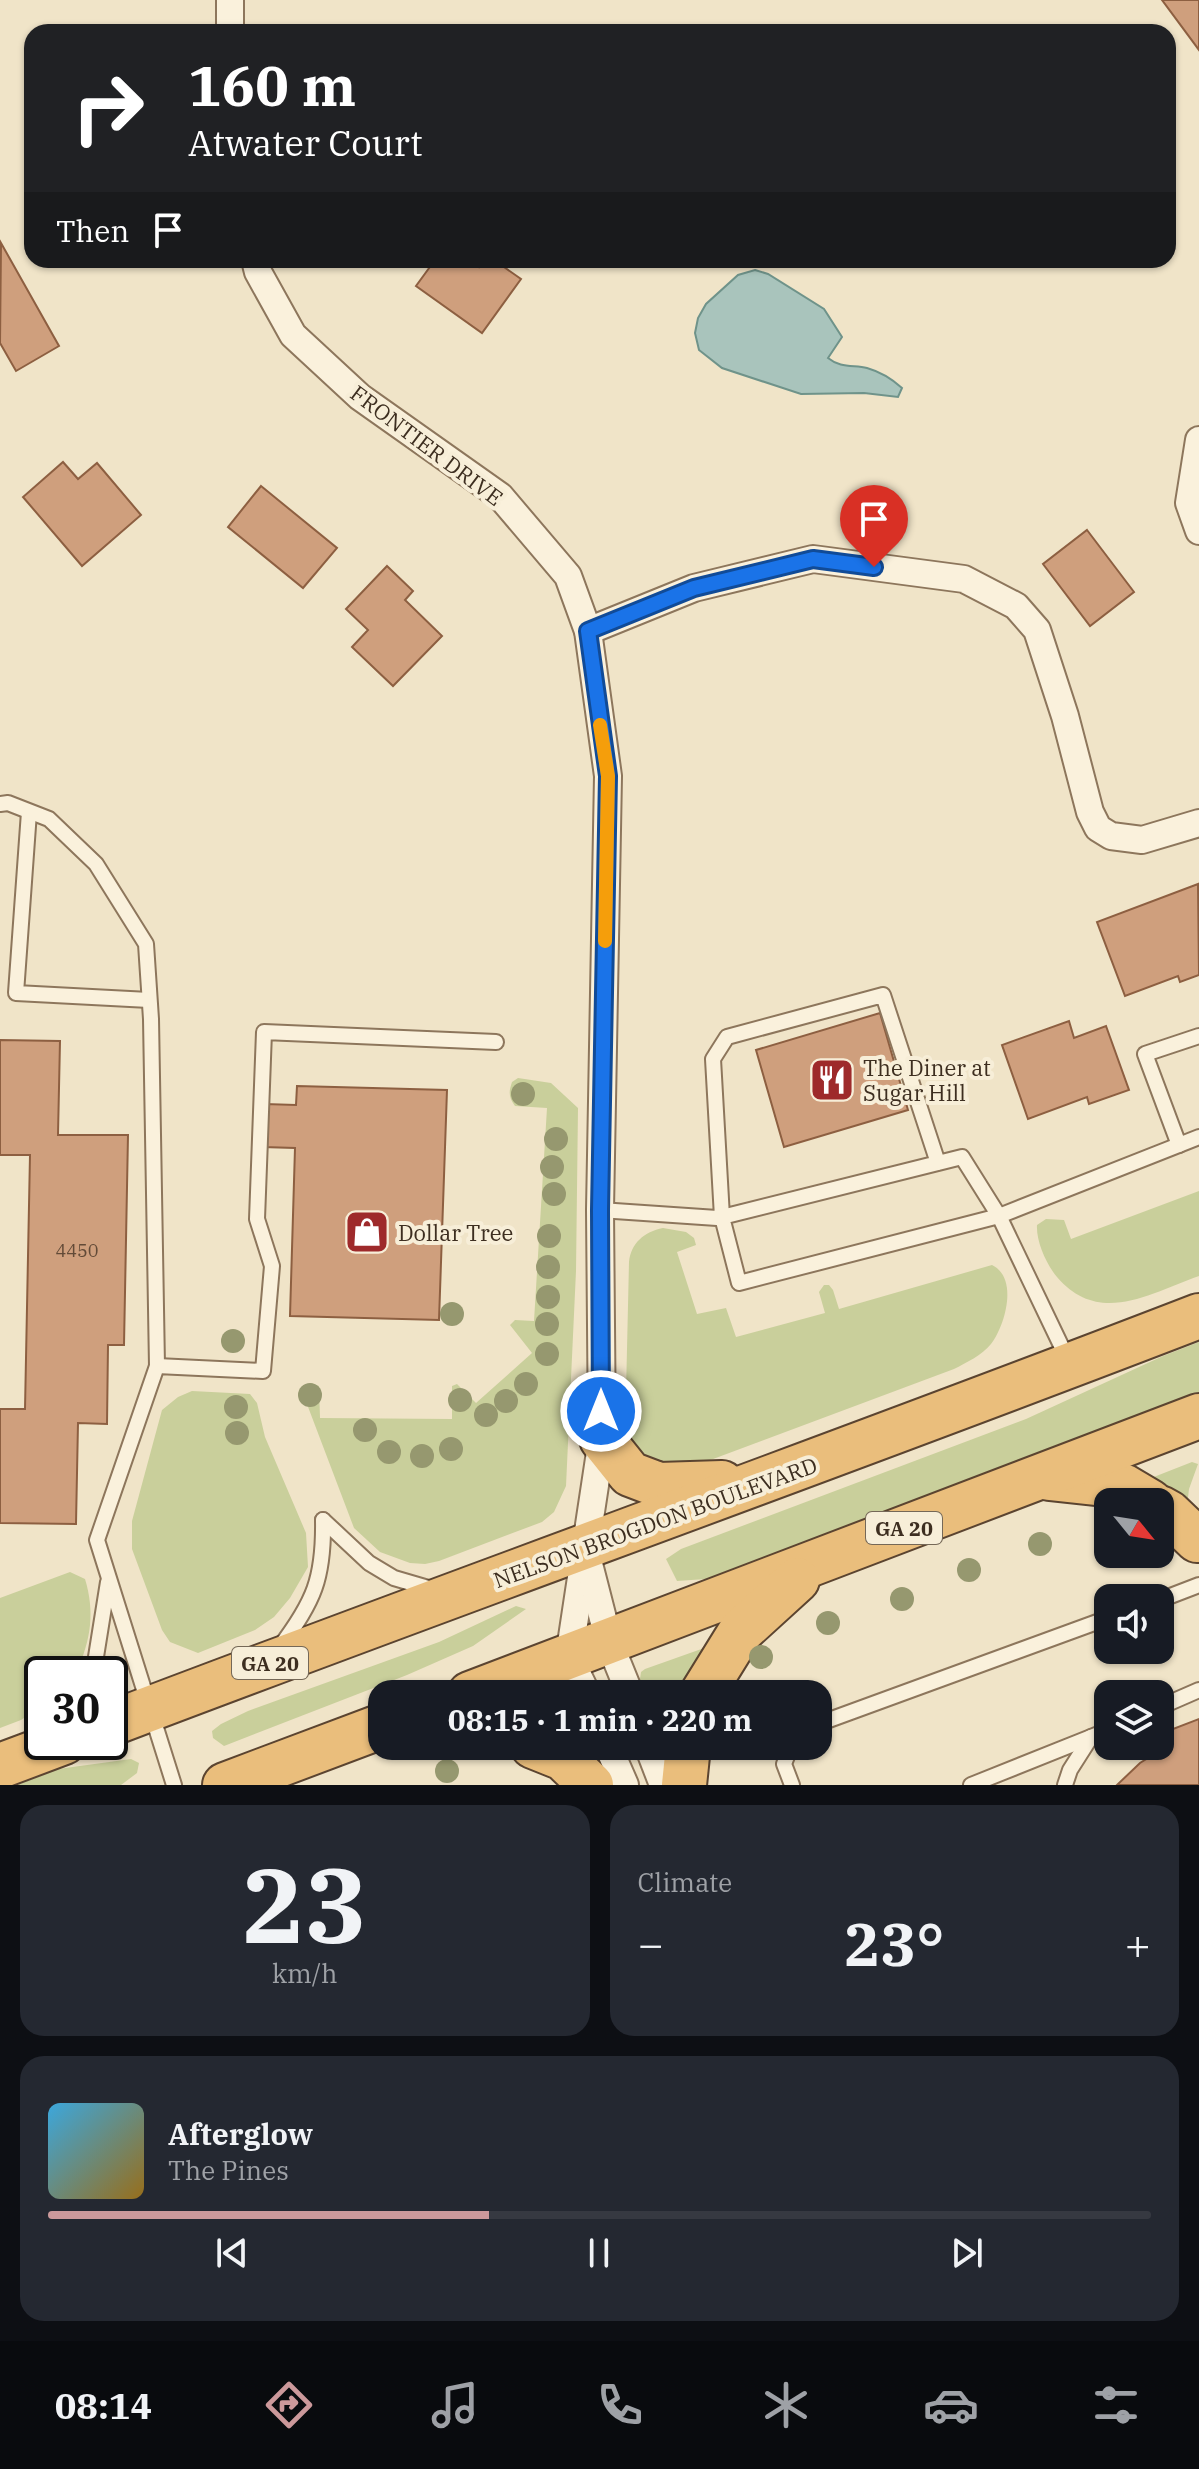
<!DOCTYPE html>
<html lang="en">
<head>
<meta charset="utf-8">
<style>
  :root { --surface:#171b24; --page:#242831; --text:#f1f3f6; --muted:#9ea1a6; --line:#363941; --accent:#cc999b }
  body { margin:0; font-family:"IBM Plex Serif",serif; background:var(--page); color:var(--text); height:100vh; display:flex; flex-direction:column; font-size:30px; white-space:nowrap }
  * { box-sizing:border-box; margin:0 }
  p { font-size:26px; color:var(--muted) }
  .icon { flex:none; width:44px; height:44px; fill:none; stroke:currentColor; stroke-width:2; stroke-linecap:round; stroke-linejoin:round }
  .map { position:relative; height:1785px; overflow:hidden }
  .sheet { display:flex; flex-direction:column; gap:20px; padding:20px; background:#0d0f14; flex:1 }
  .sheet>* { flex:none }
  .hud { position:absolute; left:24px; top:24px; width:1152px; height:244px; border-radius:24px; box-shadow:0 2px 6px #0004; background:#202124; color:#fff; overflow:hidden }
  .needle { width:52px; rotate:120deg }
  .controls { position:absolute; left:1094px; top:1488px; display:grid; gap:16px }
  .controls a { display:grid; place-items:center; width:80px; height:80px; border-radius:16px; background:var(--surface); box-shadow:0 2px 6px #0004; font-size:40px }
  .speed { position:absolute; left:24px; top:1656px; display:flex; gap:16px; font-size:40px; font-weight:700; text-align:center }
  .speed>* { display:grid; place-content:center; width:104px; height:104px; border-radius:50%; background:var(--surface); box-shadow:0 2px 6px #0004; line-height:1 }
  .speed .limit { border:4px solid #111; border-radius:12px; background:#fff; color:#111 }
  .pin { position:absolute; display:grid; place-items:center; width:68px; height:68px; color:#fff; margin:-82px -34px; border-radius:50% 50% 50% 0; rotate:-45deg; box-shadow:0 0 8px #0007 }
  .pin .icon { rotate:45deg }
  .me { position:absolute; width:88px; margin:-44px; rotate:0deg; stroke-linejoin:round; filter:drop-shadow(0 0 6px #0008) }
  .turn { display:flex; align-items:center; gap:28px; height:168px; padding:0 32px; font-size:36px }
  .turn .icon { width:104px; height:104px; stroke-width:2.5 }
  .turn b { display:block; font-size:56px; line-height:68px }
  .then { display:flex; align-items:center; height:76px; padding:0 32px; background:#0003; gap:16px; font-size:30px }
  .big { font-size:60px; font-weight:800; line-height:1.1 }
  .sheet .card { flex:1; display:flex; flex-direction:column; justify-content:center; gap:12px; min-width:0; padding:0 28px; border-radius:24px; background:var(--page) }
  .sheet .dial { align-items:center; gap:0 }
  .dial b { font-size:104px; line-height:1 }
  .song { display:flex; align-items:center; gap:24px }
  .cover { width:96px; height:96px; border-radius:12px; background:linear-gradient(135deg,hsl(200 70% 55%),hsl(40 70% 35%)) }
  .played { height:8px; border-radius:4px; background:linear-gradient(90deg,var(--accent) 40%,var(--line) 40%) }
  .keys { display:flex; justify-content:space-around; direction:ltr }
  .heat { display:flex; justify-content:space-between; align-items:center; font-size:44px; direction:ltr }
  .sheet .tiles { flex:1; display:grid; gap:20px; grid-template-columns:1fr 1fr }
  .card:last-child { grid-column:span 2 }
  .trip { position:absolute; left:368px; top:1680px; width:464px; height:80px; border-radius:24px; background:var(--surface); box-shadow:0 2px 6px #0004; font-weight:800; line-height:80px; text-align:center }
  .tab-bar { display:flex; height:128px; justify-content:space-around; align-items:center; background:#090b0e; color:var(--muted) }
  .tab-bar .icon { width:56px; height:56px }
  .tab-bar .selected { color:var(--accent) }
  .tab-bar b { font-size:36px; color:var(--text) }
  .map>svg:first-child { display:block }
  .green { fill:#c9cf9b }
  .water { fill:#a9c4bc; stroke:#6f938a; stroke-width:2 }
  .building { fill:#cf9f7d; stroke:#8d5f41; stroke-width:2 }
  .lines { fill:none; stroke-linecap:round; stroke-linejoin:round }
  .service-casing { stroke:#8d765c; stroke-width:18 }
  .minor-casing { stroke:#8d765c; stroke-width:30 }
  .trunk-casing { stroke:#5b4430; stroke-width:48 }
  .service { stroke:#faf1dc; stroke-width:14 }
  .minor { stroke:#faf1dc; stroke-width:26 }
  .trunk { stroke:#eabe7c; stroke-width:44 }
  .tree { fill:#96986f }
  .route-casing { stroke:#114b97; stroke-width:20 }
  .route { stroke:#1a73e8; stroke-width:14 }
  .slow { stroke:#f59e0b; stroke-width:14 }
  .labels { text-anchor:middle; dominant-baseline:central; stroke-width:8; stroke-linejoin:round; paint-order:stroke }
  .number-label { font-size:18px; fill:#624a37 }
  .shield { fill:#f7eed8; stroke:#756857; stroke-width:2 }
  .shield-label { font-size:20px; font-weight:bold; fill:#3d2e20 }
  .street-label { font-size:22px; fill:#3d2e20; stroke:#f7eed8 }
  .poi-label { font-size:22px; fill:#3d2e20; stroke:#f7eed8; text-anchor:start }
</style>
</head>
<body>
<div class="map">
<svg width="1199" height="1785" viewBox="0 0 1199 1785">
  <rect width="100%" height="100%" fill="#f0e4c8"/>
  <g class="green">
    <path d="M518,1078L551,1083L578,1108L576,1271L566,1486L554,1512L542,1522L439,1561L425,1564L410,1563L380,1552L354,1528L302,1391L311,1383L319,1386L320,1418L452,1419V1386L457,1384L476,1403L532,1353L510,1325L515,1320L534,1321L547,1108L515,1106C508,1097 509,1091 512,1082Z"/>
    <path d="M1199,1191V1276C1149,1294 1099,1326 1057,1277C1046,1264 1036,1241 1037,1225L1046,1219L1064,1220L1071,1239Z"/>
    <path d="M663,1228L686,1232L694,1238L696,1245L677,1252L697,1314L726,1308L736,1337L825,1313L819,1292L824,1285H829L833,1290L839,1309L992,1265C1019,1278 1005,1326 991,1344C982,1355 966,1363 954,1369L681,1471L648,1465L625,1436L629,1262C631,1243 644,1232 663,1228Z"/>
    <polygon points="1199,1342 1199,1392 706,1579 677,1581 666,1559 681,1549 1026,1419 1163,1356"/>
    <polygon points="192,1391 250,1394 257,1403 265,1437 306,1533 308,1567 290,1598 274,1617 255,1630 198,1653 170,1642 162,1630 132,1549 132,1521 162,1410 178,1397"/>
    <polygon points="1192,1462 1198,1464 1189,1489 1187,1506 1141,1482"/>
    <path d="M70,1572L85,1579C95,1612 91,1639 77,1671L74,1674H42V1706L21,1720L0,1728V1598Z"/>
    <polygon points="516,1606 526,1609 473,1646 407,1675 224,1746 213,1738 212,1731 221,1724 248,1711 439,1642"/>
    <polygon points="707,1647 687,1694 646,1694 640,1679 641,1672 645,1669"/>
    <polygon points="131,1759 139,1763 137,1773 121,1785 17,1785 58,1769"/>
  </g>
  <path class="water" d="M755,270L768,274L824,309L842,337L828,358C840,368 853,365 867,368C881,372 891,378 902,388L898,397L864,393L801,394L722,368L699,350L695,333L698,318L706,304L738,275Z"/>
  <g class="building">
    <polygon points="1162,0 1199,0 1199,50"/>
    <polygon points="1,243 59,346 16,371 0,343"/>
    <polygon points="435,260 469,260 479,267 484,260 494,260 521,279 482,333 416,286"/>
    <polygon points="63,462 78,479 97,463 141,515 82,566 23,497"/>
    <polygon points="261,486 337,548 303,588 228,527"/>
    <polygon points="1087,530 1134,592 1090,626 1043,564"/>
    <polygon points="387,566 413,591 405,600 442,636 393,686 352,647 368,630 346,609"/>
    <polygon points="1198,884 1199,975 1180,982 1178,976 1125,996 1097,922"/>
    <polygon points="880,1013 908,1110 784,1147 756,1050"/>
    <polygon points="1069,1021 1074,1038 1106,1026 1129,1090 1089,1104 1087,1097 1028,1119 1002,1045"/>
    <polygon points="0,1040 60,1041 58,1135 128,1135 124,1345 108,1345 107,1424 78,1423 76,1524 0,1523 0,1409 25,1409 30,1155 0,1155"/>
    <polygon points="297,1086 447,1090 439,1320 290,1316 295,1148 263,1147 265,1104 296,1105"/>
    <polygon points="1199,1719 1199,1785 1117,1785 1140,1763 1159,1751 1157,1746 1160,1746 1160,1734"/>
  </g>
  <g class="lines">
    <g class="service-casing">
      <g id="service">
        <polyline points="0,804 8,803 49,819 96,864 146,944 151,1019 157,1366"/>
        <polyline points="29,812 16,993 149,1000"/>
        <polyline points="1179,1145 1145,1054 1199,1036"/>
        <polyline points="600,1210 717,1218 722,1217 962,1157 999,1216 739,1283 722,1217 713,1059 727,1037 883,995 938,1163"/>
        <polyline points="1068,1360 999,1216 1199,1137"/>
        <polyline points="323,1520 369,1563 394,1578 435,1590"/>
        <polyline points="1160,1600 1199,1585"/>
        <path d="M279,1648C314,1602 324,1578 323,1520"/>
        <polyline points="90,1674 95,1663 108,1582"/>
        <polyline points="1160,1707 1199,1690"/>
        <polyline points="818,1724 1108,1618"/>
        <polyline points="791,1746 784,1764 792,1785"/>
        <polyline points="174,1785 97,1540 157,1366 263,1371 272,1266 257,1219 264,1032 496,1042"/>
        <polyline points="971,1785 1091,1737"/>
        <polyline points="1065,1785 1070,1770 1091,1737 1108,1730"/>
      </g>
    </g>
    <g class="minor-casing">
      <g id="minor">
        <polyline points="230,0 230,32"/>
        <polyline points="255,260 258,272 293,335 360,397 500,496 568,576 588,631 608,776 600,1210 602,1439 569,1657 587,1694"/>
        <polyline points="1199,440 1189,503 1199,531"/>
        <polyline points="588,631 694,588 813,559 964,579 1016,606 1037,630 1065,716 1090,812 1098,828 1111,836 1142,840 1199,823"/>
        <polyline points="588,1560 609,1642 630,1694"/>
        <polyline points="608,1746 625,1785"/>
        <polyline points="648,1746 663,1785"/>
      </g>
    </g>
    <g class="trunk-casing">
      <g id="trunk">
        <polyline points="602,1439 630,1474 659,1485 722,1483"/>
        <polyline points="1049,1478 1123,1486 1150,1502"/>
        <polyline points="1160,1508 1169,1513 1197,1540"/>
        <polyline points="470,1694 1199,1416"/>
        <polyline points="702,1694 741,1631 797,1580"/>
        <path d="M110,1724C472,1586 837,1456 1199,1316"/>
        <polyline points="533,1746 563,1758 591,1785"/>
        <polyline points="0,1766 64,1742"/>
        <polyline points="225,1785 382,1726"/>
        <polyline points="684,1785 688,1746"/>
      </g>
    </g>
    <use href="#service" class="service"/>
    <use href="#minor" class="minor"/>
    <use href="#trunk" class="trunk"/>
  </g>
  <g class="tree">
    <circle cx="523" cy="1094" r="12"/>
    <circle cx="556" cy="1139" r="12"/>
    <circle cx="552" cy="1167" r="12"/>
    <circle cx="554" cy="1194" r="12"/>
    <circle cx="549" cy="1236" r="12"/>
    <circle cx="548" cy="1267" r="12"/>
    <circle cx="548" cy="1297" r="12"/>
    <circle cx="452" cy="1314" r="12"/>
    <circle cx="547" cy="1324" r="12"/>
    <circle cx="233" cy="1341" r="12"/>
    <circle cx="547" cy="1354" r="12"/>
    <circle cx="526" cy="1384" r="12"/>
    <circle cx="310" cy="1395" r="12"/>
    <circle cx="460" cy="1400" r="12"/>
    <circle cx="506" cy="1401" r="12"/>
    <circle cx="236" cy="1407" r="12"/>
    <circle cx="486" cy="1415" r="12"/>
    <circle cx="365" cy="1430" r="12"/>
    <circle cx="237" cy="1433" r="12"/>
    <circle cx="451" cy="1449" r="12"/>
    <circle cx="389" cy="1452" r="12"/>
    <circle cx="422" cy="1456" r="12"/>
    <circle cx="1040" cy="1544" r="12"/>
    <circle cx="969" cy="1570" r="12"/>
    <circle cx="902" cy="1599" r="12"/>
    <circle cx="828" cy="1623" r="12"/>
    <circle cx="761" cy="1657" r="12"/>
    <circle cx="447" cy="1771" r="12"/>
  </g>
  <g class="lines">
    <g class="route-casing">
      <polyline id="route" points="601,1411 600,1210 608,776 588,631 694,588 813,559 874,567"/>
    </g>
    <use href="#route" class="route"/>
    <polyline class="slow" points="600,725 608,776 605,941"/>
  </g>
  <defs>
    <g id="restaurant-square" transform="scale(2.3)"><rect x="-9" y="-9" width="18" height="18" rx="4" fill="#9e2a2b" stroke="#f7eed8"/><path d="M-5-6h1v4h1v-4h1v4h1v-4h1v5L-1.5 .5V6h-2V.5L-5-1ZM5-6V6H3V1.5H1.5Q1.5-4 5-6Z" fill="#fff"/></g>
    <g id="shop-square" transform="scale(2.3)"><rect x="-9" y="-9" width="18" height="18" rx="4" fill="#9e2a2b" stroke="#f7eed8"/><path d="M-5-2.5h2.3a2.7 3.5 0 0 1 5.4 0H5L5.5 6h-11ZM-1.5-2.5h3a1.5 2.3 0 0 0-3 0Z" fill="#fff"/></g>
  </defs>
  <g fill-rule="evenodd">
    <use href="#restaurant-square" x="832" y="1080"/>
    <use href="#shop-square" x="367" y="1232"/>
  </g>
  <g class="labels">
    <g class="number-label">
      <text x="77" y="1250">4450</text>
    </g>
    <g class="shield">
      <rect x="866" y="1512" width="76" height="32" rx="6"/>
      <rect x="232" y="1647" width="76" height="32" rx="6"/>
    </g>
    <g class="shield-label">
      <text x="904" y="1528">GA 20</text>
      <text x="270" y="1663">GA 20</text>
    </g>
    <g class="street-label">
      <text transform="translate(427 445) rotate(37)">FRONTIER DRIVE</text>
      <text transform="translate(655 1522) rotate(-20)">NELSON BROGDON BOULEVARD</text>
    </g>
    <g class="poi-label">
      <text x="863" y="1067">The Diner at<tspan x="863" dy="25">Sugar Hill</tspan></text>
      <text x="398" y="1232">Dollar Tree</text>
    </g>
  </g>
</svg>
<div class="controls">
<a><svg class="needle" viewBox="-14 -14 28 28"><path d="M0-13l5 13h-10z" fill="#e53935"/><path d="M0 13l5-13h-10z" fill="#9ea1a6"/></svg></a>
<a><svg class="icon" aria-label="sound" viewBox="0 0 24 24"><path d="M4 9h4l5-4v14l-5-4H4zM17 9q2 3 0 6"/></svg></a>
<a><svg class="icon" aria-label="layers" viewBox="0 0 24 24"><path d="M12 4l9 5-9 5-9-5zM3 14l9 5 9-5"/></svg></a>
</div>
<div class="speed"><div class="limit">30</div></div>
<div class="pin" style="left:874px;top:567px;background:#d93025"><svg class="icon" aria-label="arrive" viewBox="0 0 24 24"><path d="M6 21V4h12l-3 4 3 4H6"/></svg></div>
<svg class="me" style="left:601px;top:1411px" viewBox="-20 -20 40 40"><circle r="17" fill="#1a73e8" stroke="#fff" stroke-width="3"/><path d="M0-11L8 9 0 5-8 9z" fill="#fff"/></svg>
<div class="trip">08:15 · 1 min · 220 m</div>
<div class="hud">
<div class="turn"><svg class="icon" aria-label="right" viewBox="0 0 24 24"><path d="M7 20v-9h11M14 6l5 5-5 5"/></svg><div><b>160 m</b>Atwater Court</div></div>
<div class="then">Then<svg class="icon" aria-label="arrive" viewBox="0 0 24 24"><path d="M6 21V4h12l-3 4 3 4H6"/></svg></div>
</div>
</div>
<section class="sheet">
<div class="tiles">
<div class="card dial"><b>23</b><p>km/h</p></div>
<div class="card"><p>Climate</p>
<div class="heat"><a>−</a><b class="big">23°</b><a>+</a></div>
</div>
<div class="card">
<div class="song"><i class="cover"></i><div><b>Afterglow</b><p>The Pines</p></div></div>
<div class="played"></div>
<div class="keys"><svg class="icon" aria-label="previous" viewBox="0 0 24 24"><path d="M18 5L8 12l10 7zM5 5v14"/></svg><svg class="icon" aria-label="pause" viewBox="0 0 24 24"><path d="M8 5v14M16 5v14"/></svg><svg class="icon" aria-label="next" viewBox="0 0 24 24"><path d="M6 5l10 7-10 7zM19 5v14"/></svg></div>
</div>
</div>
</section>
<nav class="tab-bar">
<b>08:14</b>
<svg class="icon selected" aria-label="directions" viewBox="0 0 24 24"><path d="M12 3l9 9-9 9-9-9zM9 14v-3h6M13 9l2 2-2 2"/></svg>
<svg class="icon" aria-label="music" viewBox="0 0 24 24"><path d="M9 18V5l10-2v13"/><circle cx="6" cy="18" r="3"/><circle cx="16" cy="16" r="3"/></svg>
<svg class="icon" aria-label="phone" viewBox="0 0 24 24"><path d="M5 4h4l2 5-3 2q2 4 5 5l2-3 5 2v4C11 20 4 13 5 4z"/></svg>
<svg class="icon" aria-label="climate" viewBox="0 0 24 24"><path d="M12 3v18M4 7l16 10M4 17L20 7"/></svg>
<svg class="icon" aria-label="car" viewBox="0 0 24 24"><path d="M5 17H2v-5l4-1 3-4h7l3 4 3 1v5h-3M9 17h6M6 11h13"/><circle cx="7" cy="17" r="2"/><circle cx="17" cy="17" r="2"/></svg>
<svg class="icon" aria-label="filters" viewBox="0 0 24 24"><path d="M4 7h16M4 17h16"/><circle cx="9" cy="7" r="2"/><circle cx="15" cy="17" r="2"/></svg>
</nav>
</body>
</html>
